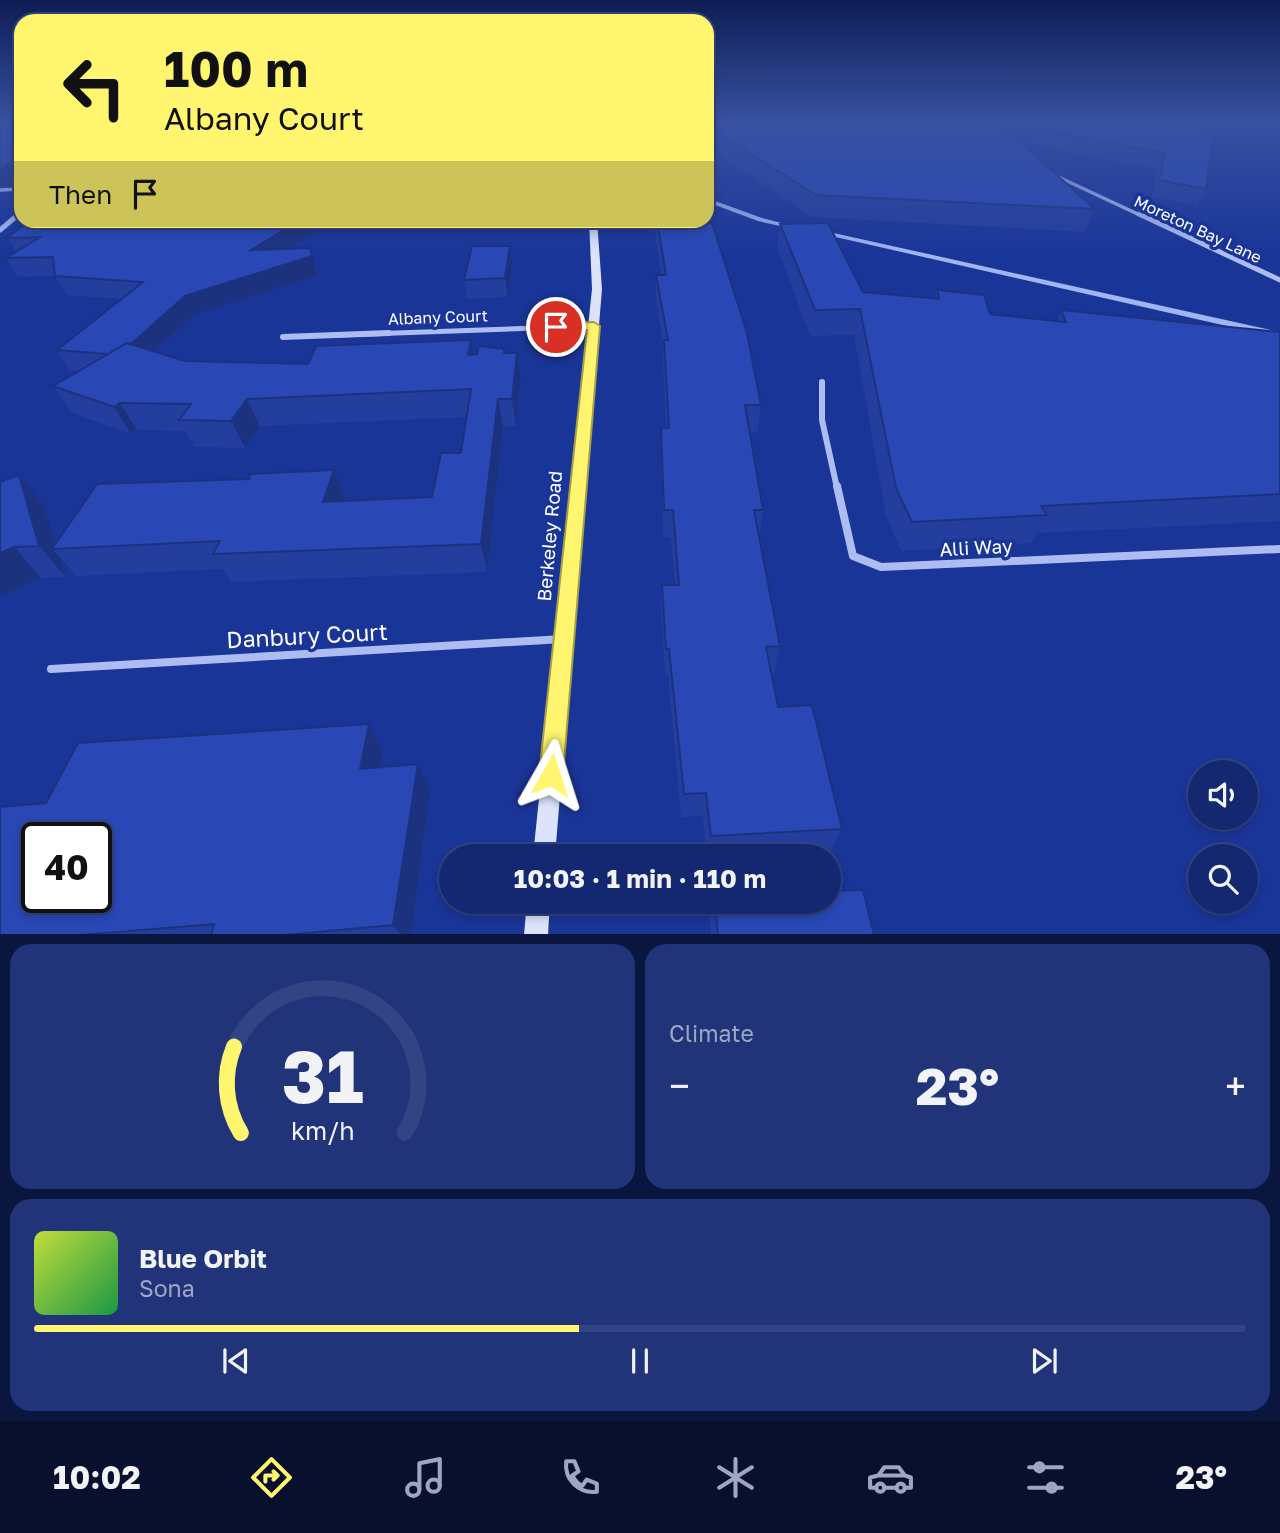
<!DOCTYPE html>
<html lang="en">
<head>
<meta charset="utf-8">
<style>
  :root { --surface:#142872; --page:#21347a; --text:#f1f3f6; --muted:#9da6c4; --line:#334484; --accent:#fff56e }
  body { margin:0; font-family:"Golos Text",sans-serif; background:var(--page); color:var(--text); height:100vh; display:flex; flex-direction:column; font-size:26px; white-space:nowrap }
  * { box-sizing:border-box; margin:0 }
  p { font-size:23px; color:var(--muted) }
  .icon { flex:none; width:38px; height:38px; fill:none; stroke:currentColor; stroke-width:2; stroke-linecap:round; stroke-linejoin:round }
  .map { position:relative; height:934px; overflow:hidden }
  .panel { display:flex; flex-direction:column; gap:10px; padding:10px; background:#0b163f; flex:1 }
  .panel>* { flex:none }
  .hud { position:absolute; left:14px; top:14px; width:700px; height:214px; border-radius:21px; box-shadow:0 4px 10px #0003,0 0 0 2px var(--line); background:#fff56e; color:#111; overflow:hidden }
  .tools { position:absolute; left:1188px; top:760px; display:grid; gap:14px }
  .tools a { display:grid; place-items:center; width:70px; height:70px; border-radius:50%; background:var(--surface); box-shadow:0 4px 10px #0003,0 0 0 2px var(--line); font-size:35px }
  .speed { position:absolute; left:21px; top:822px; display:flex; gap:14px; font-size:35px; font-weight:700; text-align:center }
  .speed>* { display:grid; place-content:center; width:91px; height:91px; border-radius:50%; background:var(--surface); box-shadow:0 4px 10px #0003,0 0 0 2px var(--line); line-height:1 }
  .speed .limit { border:4px solid #111; border-radius:10px; background:#fff; color:#111 }
  .pin { position:absolute; display:grid; place-items:center; width:60px; height:60px; color:#fff; margin:-30px; border:4px solid #fff; border-radius:50%; box-shadow:0 2px 7px #0007 }
  .me { position:absolute; width:77px; margin:-38px; rotate:6deg; stroke-linejoin:round; filter:drop-shadow(0 0 5px #0008) }
  .turn { display:flex; align-items:center; gap:24px; height:147px; padding:0 35px; font-size:32px }
  .turn .icon { width:91px; height:91px; stroke-width:2.5 }
  .turn b { display:block; font-size:49px; line-height:60px }
  .then { display:flex; align-items:center; height:66px; padding:0 35px; background:#0003; gap:14px; font-size:26px }
  .big { font-size:52px; font-weight:700; line-height:1.1 }
  .panel .tile { flex:1; display:flex; flex-direction:column; justify-content:center; gap:10px; min-width:0; padding:0 24px; border-radius:21px; background:var(--page) }
  .panel .dial { align-items:center; gap:0 }
  .dial svg { height:182px; overflow:visible; fill:none; stroke:var(--line); stroke-width:7; stroke-linecap:round; text-anchor:middle }
  .dial text { fill:var(--text); stroke:none }
  .song { display:flex; align-items:center; gap:21px }
  .cover { width:84px; height:84px; border-radius:10px; background:linear-gradient(135deg,hsl(70 70% 55%),hsl(140 70% 35%)) }
  .played { height:7px; border-radius:4px; background:linear-gradient(90deg,var(--accent) 45%,var(--line) 45%) }
  .keys { display:flex; justify-content:space-around; direction:ltr }
  .heat { display:flex; justify-content:space-between; align-items:center; font-size:38px; direction:ltr }
  .panel .tiles { flex:1; display:grid; gap:10px; grid-template-columns:1fr 1fr }
  .tile:last-child { grid-column:span 2 }
  .trip { position:absolute; left:439px; top:844px; width:402px; height:70px; border-radius:35px; background:var(--surface); box-shadow:0 4px 10px #0003,0 0 0 2px var(--line); font-weight:700; line-height:70px; text-align:center }
  .tab-bar { display:flex; height:112px; justify-content:space-around; align-items:center; background:#08102e; color:var(--muted) }
  .tab-bar .icon { width:49px; height:49px }
  .tab-bar .current { color:var(--accent) }
  .tab-bar b { font-size:32px; color:var(--text) }
  .map>svg:first-child { display:block }
  .lines { fill:none; stroke-linecap:round; stroke-linejoin:round }
  .stream { fill:#a1b5f3; fill-rule:evenodd }
  .street-far3 { stroke:#aebdf1; stroke-width:3.5 }
  .street-far2 { stroke:#aebdf1; stroke-width:5 }
  .street-far1 { stroke:#aebdf1; stroke-width:6 }
  .street { stroke:#aebdf1; stroke-width:8 }
  .secondary { fill:#dce3fb; fill-rule:evenodd }
  .wall { fill:#233e9d }
  .shaded-wall { fill:#1d327f }
  .building { fill:#2948b6; stroke:#1d327f; stroke-width:2; fill-rule:evenodd }
  .route { fill:#fff56e; stroke:#a69f48; stroke-width:2 }
  .labels { text-anchor:middle; dominant-baseline:central; stroke-width:7; stroke-linejoin:round; paint-order:stroke }
  .far-street-label { font-size:16px; fill:#fff; stroke:#1a3598 }
  .street-label { font-size:19px; fill:#fff; stroke:#1a3598 }
  .near-street-label { font-size:23px; fill:#fff; stroke:#1a3598 }
</style>
</head>
<body>
<div class="map">
<svg width="1280" height="935" viewBox="0 0 1280 935">
  <rect width="100%" height="100%" fill="#1a3598"/>
  <g class="lines">
    <g class="stream">
      <polygon points="707,198 762,218 797,227 794,229 758,221 707,202"/>
      <polygon points="820,230 1280,332 1280,338 818,233 817,232"/>
    </g>
    <g class="street-far3">
      <polyline points="1052,174 1142,216"/>
      <polyline points="0,190 21,189"/>
      <polyline points="17,216 21,213"/>
    </g>
    <g class="street-far2">
      <polyline points="1139,214 1280,280"/>
      <polyline points="467,220 534,226 592,227"/>
      <polyline points="0,230 19,214"/>
      <polyline points="339,335 594,326"/>
    </g>
    <g class="street-far1">
      <polyline points="283,337 389,333"/>
      <polyline points="822,382 822,420 837,488"/>
    </g>
    <g class="street">
      <polyline points="837,486 853,556 881,567 1280,549"/>
      <polyline points="51,669 563,639"/>
    </g>
    <g class="secondary">
      <polygon points="589,220 597,220 602,289 555,856 533,856 592,289"/>
      <polygon points="527,901 550,901 548,935 524,935"/>
    </g>
  </g>
  <g class="wall">
    <polygon points="707,122 1095,209 1085,232 812,217 707,146"/>
    <polygon points="1004,122 1208,122 1204,130 1206,189 1197,206 1151,197 1158,169 1030,144"/>
    <polygon points="30,220 290,249 317,267 318,275 194,315 155,352 185,361 308,364 474,354 504,349 505,353 521,379 516,426 503,427 487,572 231,582 223,569 76,576 60,557 66,577 41,578 0,596 0,482 44,506 56,544 345,498 344,501 432,497 461,453 467,417 260,426 245,448 194,447 185,431 137,430 131,434 72,413 53,386 78,371 70,371 57,350 122,299 67,295 55,276 18,277 6,258 16,252 7,238"/>
    <polygon points="646,220 707,220 761,405 758,432 750,432 763,510 759,537 780,646 774,673 771,673 778,707 842,829 831,851 750,856 707,856 703,816 681,817 668,675 665,675 661,612 662,585 675,585 671,537 663,537 661,456 661,428 666,428 663,366 663,344 656,300 656,275 661,275 655,230 646,230"/>
    <polygon points="780,224 863,292 935,299 937,290 990,314 1057,321 1061,310 1280,332 1280,521 1037,533 1031,543 901,551 886,516 854,335 810,336 777,248"/>
    <polygon points="512,264 508,297 467,299 464,280"/>
    <polygon points="369,724 383,752 380,767 430,791 411,935 0,935"/>
    <polygon points="713,901 830,901 874,935 711,935 710,918"/>
  </g>
  <g class="shaded-wall">
    <polygon points="18,157 21,162 21,178 11,185 0,186 0,169"/>
    <polygon points="300,220 334,220 258,269 251,250"/>
    <polygon points="510,246 512,264 508,297 505,278"/>
    <polygon points="310,248 318,275 194,315 130,375 118,355 185,296"/>
    <polygon points="471,340 476,366 468,355"/>
    <polygon points="517,353 521,379 516,426 512,399"/>
    <polygon points="247,399 260,426 245,448 231,421"/>
    <polygon points="498,399 503,427 487,572 481,544"/>
    <polygon points="120,403 137,430 131,434 114,407"/>
    <polygon points="334,470 345,498 335,529 323,502"/>
    <polygon points="19,475 44,506 57,548 52,549 60,557 66,577 39,546"/>
    <polygon points="14,547 41,578 0,596 0,553"/>
    <polygon points="369,724 383,752 375,795 360,769"/>
    <polygon points="418,764 430,791 411,935 401,935 393,925"/>
  </g>
  <g class="building">
    <polygon points="0,122 21,122 21,157 18,157 0,169"/>
    <polygon points="707,122 988,122 1013,136 1095,209 816,195 707,126"/>
    <polygon points="1028,122 1191,122 1213,135 1206,189 1159,180 1165,153 1036,129"/>
    <polygon points="707,219 708,223 712,223 747,333 761,405 745,405 763,510 754,510 780,646 766,647 778,707 812,705 842,829 711,836 706,793 684,794 669,649 666,649 662,585 679,585 673,510 664,510 661,428 669,428 664,340 668,340 656,275 666,275 657,220 707,220"/>
    <polygon points="30,220 300,220 251,250 310,248 312,256 185,296 131,344 127,343 108,354 57,350 143,282 55,276 53,257 6,258 40,237 7,238"/>
    <polygon points="828,223 863,292 939,299 937,290 984,295 990,314 1066,322 1061,310 1280,332 1280,494 1041,506 1047,515 912,522 896,488 860,309 815,310 780,224"/>
    <polygon points="472,246 510,246 505,278 464,280"/>
    <polygon points="471,340 468,355 477,354 479,346 504,349 504,353 517,353 512,399 498,399 481,544 213,554 220,541 52,549 97,484 249,479 251,474 334,470 323,502 432,497 441,453 461,453 471,389 247,399 231,421 179,420 191,404 120,403 114,407 53,386 127,343 185,361 308,364 316,346"/>
    <polygon points="19,475 39,546 14,547 0,553 0,482"/>
    <path d="M369,724L360,769L418,764L393,925L284,935H211L214,924L80,935H0V807L46,803L78,743ZM37,838H96V898H37Z"/>
    <polygon points="863,890 874,935 718,935 715,901 830,901 830,891"/>
  </g>
  <linearGradient id="sky" x2="0" y2="1"><stop stop-color="#0e1d54"/><stop offset="0.48" stop-color="#3851a2"/><stop offset="1" stop-color="#3851a2" stop-opacity="0"/></linearGradient>
  <rect width="1280" height="253" fill="url(#sky)"/>
  <polygon class="route" points="594,322 600,326 563,775 559,783 551,786 543,783 539,775 587,330 556,331 550,327 556,323"/>
  <g class="labels">
    <g class="far-street-label">
      <text transform="translate(1198 229) rotate(25)">Moreton Bay Lane</text>
      <text transform="translate(438 317) rotate(-2)">Albany Court</text>
    </g>
    <g class="street-label">
      <text transform="translate(549 536) rotate(-85)">Berkeley Road</text>
      <text transform="translate(976 547) rotate(-3)">Alli Way</text>
    </g>
    <g class="near-street-label">
      <text transform="translate(307 635) rotate(-3)">Danbury Court</text>
    </g>
  </g>
</svg>
<div class="tools">
<a><svg class="icon" aria-label="sound" viewBox="0 0 24 24"><path d="M4 9h4l5-4v14l-5-4H4zM17 9q2 3 0 6"/></svg></a>
<a><svg class="icon" aria-label="search" viewBox="0 0 24 24"><circle cx="10" cy="10" r="6"/><path d="M15 15l6 6"/></svg></a>
</div>
<div class="speed"><div class="limit">40</div></div>
<div class="pin" style="left:556px;top:327px;background:#d93025"><svg class="icon" aria-label="arrive" viewBox="0 0 24 24"><path d="M6 21V4h12l-3 4 3 4H6"/></svg></div>
<svg class="me" style="left:551px;top:775px" viewBox="-20 -20 40 40"><path d="M0-17L14 15 0 8-14 15z" fill="#fff56e" stroke="#fff" stroke-width="4"/></svg>
<div class="trip">10:03 · 1 min · 110 m</div>
<div class="hud">
<div class="turn"><svg class="icon" aria-label="left" viewBox="0 0 24 24"><path d="M17 20v-9H6M10 6l-5 5 5 5"/></svg><div><b>100 m</b>Albany Court</div></div>
<div class="then">Then<svg class="icon" aria-label="arrive" viewBox="0 0 24 24"><path d="M6 21V4h12l-3 4 3 4H6"/></svg></div>
</div>
</div>
<section class="panel">
<div class="tiles">
<div class="tile dial"><svg viewBox="0 0 100 80">
<path d="M14 69A42 42 0 1 1 86 69"/>
<path d="M14 69A42 42 0 0 1 11 31" stroke="#fff56e"/>
<text x="50" y="56" font-size="32" font-weight="700">31</text>
<text x="50" y="72" font-size="11">km/h</text>
</svg></div>
<div class="tile"><p>Climate</p>
<div class="heat"><a>−</a><b class="big">23°</b><a>+</a></div>
</div>
<div class="tile">
<div class="song"><i class="cover"></i><div><b>Blue Orbit</b><p>Sona</p></div></div>
<div class="played"></div>
<div class="keys"><svg class="icon" aria-label="previous" viewBox="0 0 24 24"><path d="M18 5L8 12l10 7zM5 5v14"/></svg><svg class="icon" aria-label="pause" viewBox="0 0 24 24"><path d="M8 5v14M16 5v14"/></svg><svg class="icon" aria-label="next" viewBox="0 0 24 24"><path d="M6 5l10 7-10 7zM19 5v14"/></svg></div>
</div>
</div>
</section>
<nav class="tab-bar">
<b>10:02</b>
<svg class="icon current" aria-label="directions" viewBox="0 0 24 24"><path d="M12 3l9 9-9 9-9-9zM9 14v-3h6M13 9l2 2-2 2"/></svg>
<svg class="icon" aria-label="music" viewBox="0 0 24 24"><path d="M9 18V5l10-2v13"/><circle cx="6" cy="18" r="3"/><circle cx="16" cy="16" r="3"/></svg>
<svg class="icon" aria-label="phone" viewBox="0 0 24 24"><path d="M5 4h4l2 5-3 2q2 4 5 5l2-3 5 2v4C11 20 4 13 5 4z"/></svg>
<svg class="icon" aria-label="climate" viewBox="0 0 24 24"><path d="M12 3v18M4 7l16 10M4 17L20 7"/></svg>
<svg class="icon" aria-label="car" viewBox="0 0 24 24"><path d="M5 17H2v-5l4-1 3-4h7l3 4 3 1v5h-3M9 17h6M6 11h13"/><circle cx="7" cy="17" r="2"/><circle cx="17" cy="17" r="2"/></svg>
<svg class="icon" aria-label="filters" viewBox="0 0 24 24"><path d="M4 7h16M4 17h16"/><circle cx="9" cy="7" r="2"/><circle cx="15" cy="17" r="2"/></svg>
<b>23°</b>
</nav>
</body>
</html>
